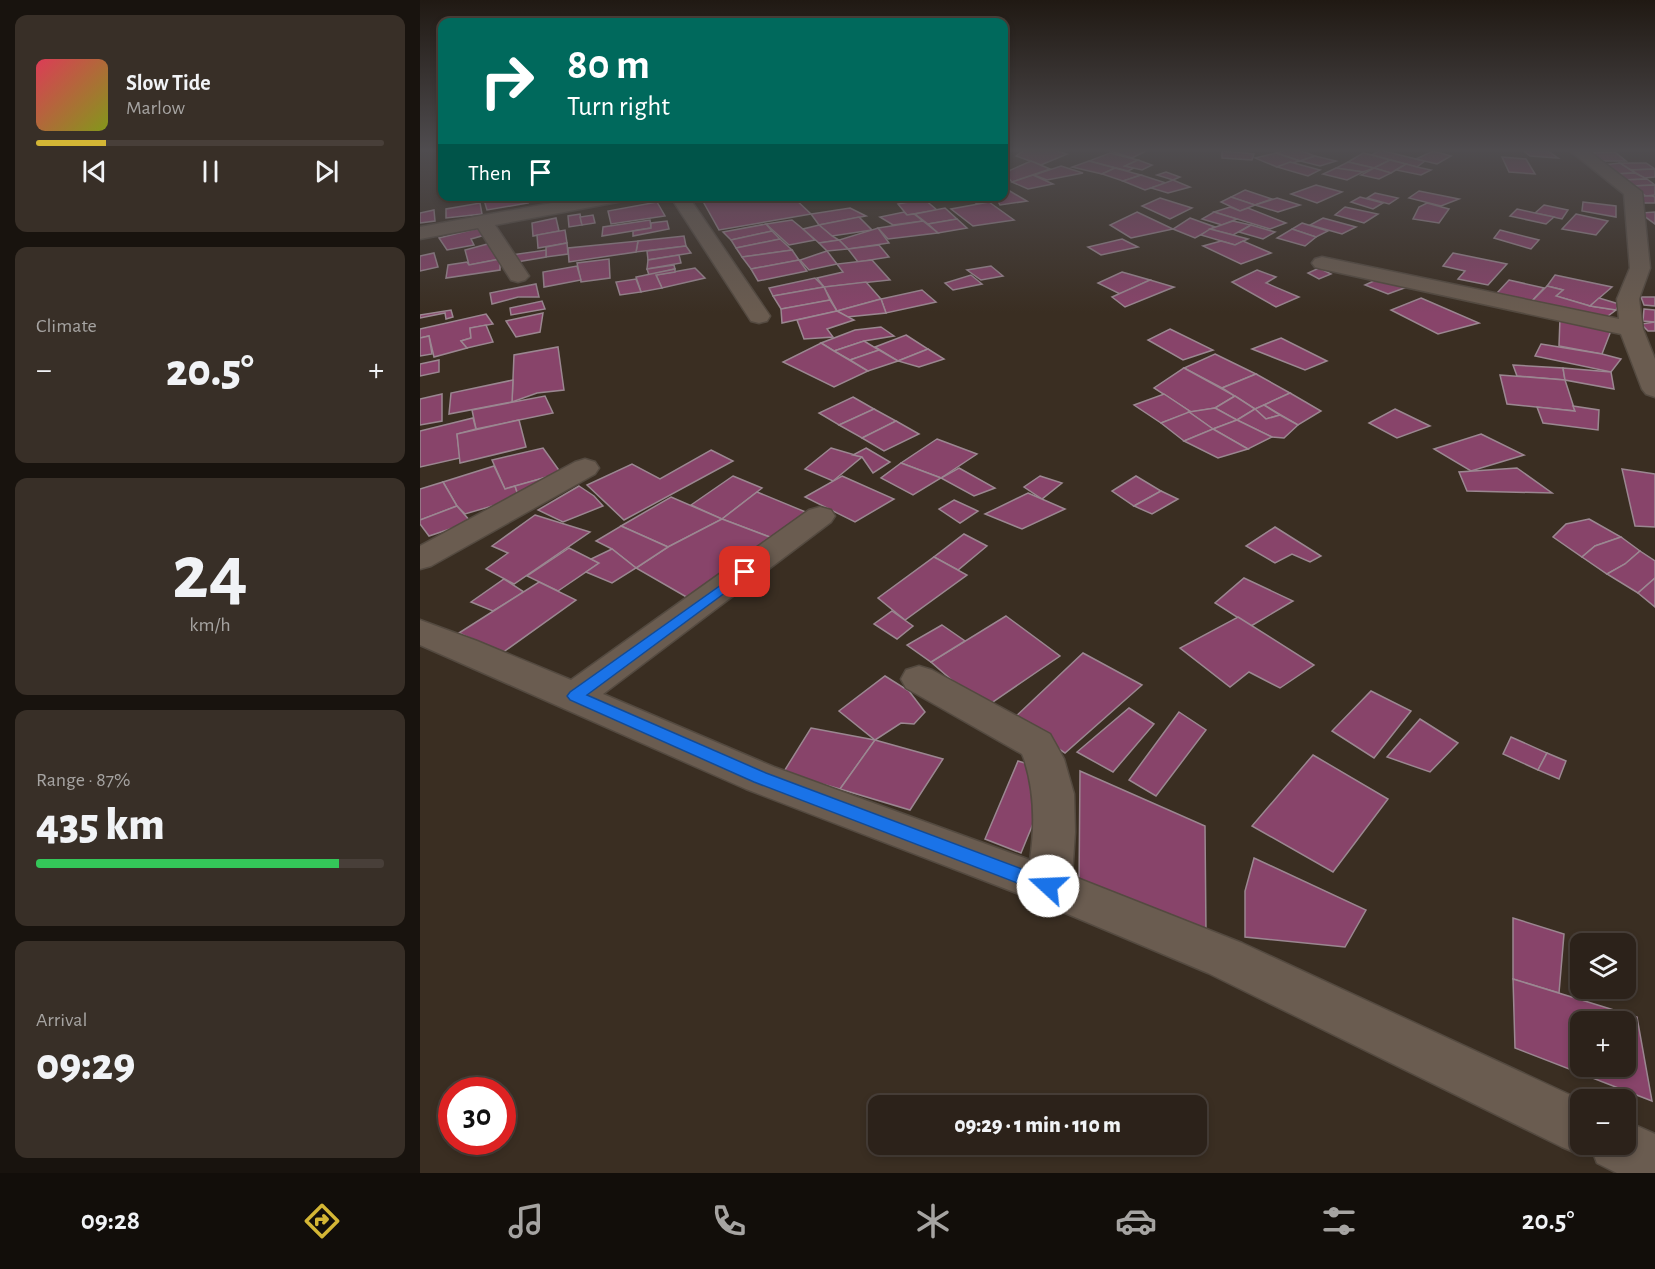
<!DOCTYPE html>
<html lang="en">
<head>
<meta charset="utf-8">
<style>
  :root { --surface:#2c221a; --page:#382f27; --text:#f1f3f6; --muted:#a6a4a2; --line:#483f39; --accent:#d4b635 }
  body { margin:0; font-family:"Alegreya Sans",sans-serif; background:var(--page); color:var(--text); height:100vh; display:flex; flex-direction:column; font-size:22px; white-space:nowrap }
  * { box-sizing:border-box; margin:0 }
  p { font-size:20px; color:var(--muted) }
  .icon { flex:none; width:33px; height:33px; fill:none; stroke:currentColor; stroke-width:2; stroke-linecap:round; stroke-linejoin:round }
  .map { position:relative; flex:1; overflow:hidden }
  .drawer { display:flex; flex-direction:column; gap:15px; padding:15px; background:#18130e; width:420px }
  .drawer>* { flex:none }
  .hud { position:absolute; left:18px; top:18px; width:570px; height:183px; border-radius:12px; box-shadow:0 3px 9px #0003,0 0 0 2px var(--line); background:#00695c; color:#fff; overflow:hidden }
  .controls { position:absolute; left:1150px; top:933px; display:grid; gap:12px }
  .controls a { display:grid; place-items:center; width:66px; height:66px; border-radius:12px; background:var(--surface); box-shadow:0 3px 9px #0003,0 0 0 2px var(--line); font-size:30px }
  .speed { position:absolute; left:18px; top:1077px; display:flex; gap:12px; font-size:30px; font-weight:700; text-align:center }
  .speed>* { display:grid; place-content:center; width:78px; height:78px; border-radius:50%; background:var(--surface); box-shadow:0 3px 9px #0003,0 0 0 2px var(--line); line-height:1 }
  .speed .limit { border:9px solid #d22; background:#fff; color:#111 }
  .pin { position:absolute; display:grid; place-items:center; width:51px; height:51px; color:#fff; margin:-26px; border-radius:12px; box-shadow:0 3px 9px #0006 }
  .me { position:absolute; width:66px; margin:-33px; rotate:290deg; stroke-linejoin:round; filter:drop-shadow(0 0 4px #0008) }
  .turn { display:flex; align-items:center; gap:21px; height:126px; padding:0 30px; font-size:27px }
  .turn .icon { width:78px; height:78px; stroke-width:2.5 }
  .turn b { display:block; font-size:42px; line-height:51px }
  .then { display:flex; align-items:center; height:57px; padding:0 30px; background:#0003; gap:12px; font-size:22px }
  .big { font-size:45px; font-weight:800; line-height:1.1 }
  .drawer .card { flex:1; display:flex; flex-direction:column; justify-content:center; gap:9px; min-width:0; padding:0 21px; border-radius:12px; background:var(--page) }
  .drawer .dial { align-items:center; gap:0 }
  .dial b { font-size:78px; line-height:1 }
  .song { display:flex; align-items:center; gap:18px }
  .cover { width:72px; height:72px; border-radius:9px; background:linear-gradient(135deg,hsl(350 70% 55%),hsl(70 70% 35%)) }
  .played { height:6px; border-radius:3px; background:linear-gradient(90deg,var(--accent) 20%,var(--line) 20%) }
  .keys { display:flex; justify-content:space-around; direction:ltr }
  .heat { display:flex; justify-content:space-between; align-items:center; font-size:33px; direction:ltr }
  .charge { height:9px; border-radius:4px; background:linear-gradient(90deg,#34c759 87%,var(--line) 0) }
  .trip { position:absolute; left:448px; top:1095px; width:339px; height:60px; border-radius:12px; background:var(--surface); box-shadow:0 3px 9px #0003,0 0 0 2px var(--line); font-weight:800; line-height:60px; text-align:center }
  .menu { display:flex; height:96px; justify-content:space-around; align-items:center; background:#120e0a; color:var(--muted) }
  .menu .icon { width:42px; height:42px }
  .menu .current { color:var(--accent) }
  .menu b { font-size:27px; color:var(--text) }
  main { display:flex; flex:1; min-height:0 }
  .map>svg:first-child { display:block }
  .building { fill:#88446a; stroke:#9b8791; stroke-width:1.5; fill-rule:evenodd }
  .lines { fill:none; stroke-linecap:round; stroke-linejoin:round }
  .minor-casing { stroke:#544a40; stroke-width:3 }
  .minor { fill:#6a5c50; fill-rule:evenodd }
  .route { fill:#1a73e8; stroke:#114b97; stroke-width:1.5 }
</style>
</head>
<body>
<main>
<section class="drawer">
<div class="card">
<div class="song"><i class="cover"></i><div><b>Slow Tide</b><p>Marlow</p></div></div>
<div class="played"></div>
<div class="keys"><svg class="icon" aria-label="previous" viewBox="0 0 24 24"><path d="M18 5L8 12l10 7zM5 5v14"/></svg><svg class="icon" aria-label="pause" viewBox="0 0 24 24"><path d="M8 5v14M16 5v14"/></svg><svg class="icon" aria-label="next" viewBox="0 0 24 24"><path d="M6 5l10 7-10 7zM19 5v14"/></svg></div>
</div>
<div class="card"><p>Climate</p>
<div class="heat"><a>−</a><b class="big">20.5°</b><a>+</a></div>
</div>
<div class="card dial"><b>24</b><p>km/h</p></div>
<div class="card"><p>Range · 87%</p><b class="big">435 km</b><div class="charge"></div></div>
<div class="card"><p>Arrival</p><b class="big">09:29</b></div>
</section>
<div class="map">
<svg width="1235" height="1173" viewBox="0 0 1235 1173">
  <rect width="100%" height="100%" fill="#3a2e22"/>
  <g class="building">
    <polygon points="631,149 647,154 621,165 596,156 606,149"/>
    <polygon points="684,149 730,149 712,158"/>
    <polygon points="869,149 876,149 895,156 880,161 856,153"/>
    <polygon points="960,150 996,159 1005,161 997,167 952,155"/>
    <polygon points="802,151 834,154 832,160 802,158"/>
    <polygon points="1013,151 1031,156 1017,164 996,159"/>
    <polygon points="1104,151 1128,151 1138,158 1110,156"/>
    <polygon points="1195,152 1206,161 1178,161 1169,153"/>
    <polygon points="690,153 718,160 705,166 714,168 708,171 669,161"/>
    <polygon points="856,153 880,161 857,167 835,158"/>
    <polygon points="943,153 952,155 970,160 954,168 928,162"/>
    <polygon points="895,156 916,161 900,166 880,161"/>
    <polygon points="1082,157 1106,159 1115,174 1089,172"/>
    <polygon points="718,160 732,165 722,170 705,166"/>
    <polygon points="970,160 986,164 971,173 954,168"/>
    <polygon points="611,161 630,169 592,182 584,173"/>
    <polygon points="669,161 695,168 682,174 652,167"/>
    <polygon points="870,162 900,170 888,176 857,167"/>
    <polygon points="928,162 954,168 943,172 916,168"/>
    <polygon points="1200,163 1215,173 1194,174 1182,165"/>
    <polygon points="1200,163 1226,163 1235,169 1211,170"/>
    <polygon points="986,164 997,167 1011,170 1001,175 976,170"/>
    <polygon points="641,166 663,173 627,180 614,175"/>
    <polygon points="695,168 721,175 703,181 682,174"/>
    <polygon points="916,168 943,172 927,180 903,174"/>
    <polygon points="954,168 971,173 959,179 941,175"/>
    <polygon points="1235,169 1235,177 1224,178 1211,170"/>
    <polygon points="746,172 760,177 753,180 737,175"/>
    <polygon points="1215,173 1227,179 1203,180 1194,174"/>
    <polygon points="613,175 633,184 608,189 592,182"/>
    <polygon points="721,175 746,183 725,190 703,181"/>
    <polygon points="1227,179 1235,185 1212,186 1203,180"/>
    <polygon points="753,180 770,187 748,193 731,188"/>
    <polygon points="896,185 922,192 897,203 871,194"/>
    <polygon points="1235,185 1235,195 1226,196 1212,186"/>
    <polygon points="588,190 607,201 580,205 575,196 584,196 584,191"/>
    <polygon points="825,190 852,199 835,205 811,197"/>
    <polygon points="999,191 1039,199 1021,206 989,198"/>
    <polygon points="955,193 978,198 969,204 947,198"/>
    <polygon points="83,196 105,196 108,203 67,210 64,200"/>
    <polygon points="280,196 372,196 391,214 299,230"/>
    <polygon points="575,196 577,201 557,204 548,197"/>
    <polygon points="1218,196 1232,196 1235,197 1235,203 1221,203"/>
    <polygon points="811,197 835,205 820,211 801,202"/>
    <polygon points="940,197 963,203 953,209 931,202"/>
    <polygon points="740,198 772,208 750,219 722,206"/>
    <polygon points="857,198 880,205 858,212 835,205"/>
    <polygon points="504,199 517,210 487,215 478,204"/>
    <polygon points="237,202 245,216 191,224 188,211"/>
    <polygon points="569,202 594,220 553,226 531,209"/>
    <polygon points="1163,202 1196,206 1196,217 1162,211"/>
    <polygon points="60,203 62,214 26,218 26,209"/>
    <polygon points="1007,203 1029,209 1019,223 993,219 999,207"/>
    <polygon points="1124,205 1148,210 1142,219 1115,213"/>
    <polygon points="810,207 820,211 828,208 866,223 850,229 794,212"/>
    <polygon points="925,207 958,214 944,223 915,215"/>
    <polygon points="430,208 446,216 399,225 391,214"/>
    <polygon points="525,208 537,219 508,224 495,214"/>
    <polygon points="1097,209 1115,213 1134,217 1126,224 1090,216"/>
    <polygon points="14,210 15,221 0,223 0,213"/>
    <polygon points="484,212 487,215 494,214 503,221 473,225 460,217"/>
    <polygon points="717,212 753,229 711,238 690,225"/>
    <polygon points="794,212 817,219 802,225 782,219"/>
    <polygon points="1235,212 1235,224 1220,213"/>
    <polygon points="160,214 162,225 149,227 148,216"/>
    <polygon points="1156,214 1188,221 1176,235 1142,229"/>
    <polygon points="173,215 175,223 162,225 160,217"/>
    <polygon points="439,217 452,230 412,236 399,225"/>
    <polygon points="136,218 139,231 113,236 112,223"/>
    <polygon points="770,218 795,227 775,238 753,229"/>
    <polygon points="903,218 936,227 922,234 890,225"/>
    <polygon points="537,219 547,228 518,233 508,224"/>
    <polygon points="230,220 231,228 182,236 183,227"/>
    <polygon points="372,220 383,229 395,240 369,245 346,224"/>
    <polygon points="247,221 249,229 213,236 213,231 231,228 231,223"/>
    <polygon points="503,221 518,233 468,239 458,228"/>
    <polygon points="813,221 831,225 813,235 790,229"/>
    <polygon points="882,223 908,231 896,237 872,229"/>
    <polygon points="346,224 352,231 311,240 303,232"/>
    <polygon points="399,225 412,236 419,240 399,243 383,229"/>
    <polygon points="831,225 855,232 843,239 819,232"/>
    <polygon points="59,228 65,235 51,239 54,245 27,250 19,238"/>
    <polygon points="458,228 469,243 428,249 419,240"/>
    <polygon points="790,229 813,235 828,239 815,245 781,235"/>
    <polygon points="872,229 896,237 885,246 857,238"/>
    <polygon points="145,230 147,243 118,248 117,235"/>
    <polygon points="1080,230 1119,240 1111,249 1074,238"/>
    <polygon points="352,231 360,239 316,248 311,240"/>
    <polygon points="264,236 266,246 216,252 218,241"/>
    <polygon points="360,239 372,250 322,257 316,248"/>
    <polygon points="702,239 718,247 681,255 668,247"/>
    <polygon points="419,240 428,249 407,251 399,243"/>
    <polygon points="218,241 216,252 149,262 148,248"/>
    <polygon points="801,241 815,245 823,241 851,253 821,264 783,246"/>
    <polygon points="75,242 80,259 49,265 45,250"/>
    <polygon points="147,243 148,254 126,257 126,247"/>
    <polygon points="459,245 469,257 438,262 428,249"/>
    <polygon points="266,246 271,253 228,260 227,251"/>
    <polygon points="126,250 126,257 97,262 91,255"/>
    <polygon points="372,250 379,260 331,269 322,257"/>
    <polygon points="407,251 417,264 389,270 380,260"/>
    <polygon points="14,253 18,267 0,271 0,256"/>
    <polygon points="1033,253 1087,264 1068,285 1038,279 1045,271 1023,266"/>
    <polygon points="259,255 261,263 227,269 228,260"/>
    <polygon points="80,259 80,270 26,278 28,265 47,262 49,265"/>
    <polygon points="189,259 190,278 161,282 157,263"/>
    <polygon points="379,260 387,271 338,281 331,269"/>
    <polygon points="452,260 470,280 404,287 397,278 423,272 417,264"/>
    <polygon points="254,265 255,269 229,275 227,269"/>
    <polygon points="157,266 161,280 124,287 123,272"/>
    <polygon points="571,266 583,276 561,280 547,270"/>
    <polygon points="275,268 285,278 242,288 236,275"/>
    <polygon points="899,268 911,274 899,279 888,273"/>
    <polygon points="255,269 255,272 236,275 242,288 221,292 216,277"/>
    <polygon points="837,270 856,277 846,283 879,297 856,307 812,282"/>
    <polygon points="702,272 730,280 700,294 678,283"/>
    <polygon points="551,275 562,284 533,290 525,283"/>
    <polygon points="1135,275 1192,287 1170,306 1136,296 1143,290 1127,286"/>
    <polygon points="395,278 404,287 353,296 349,288"/>
    <polygon points="216,279 221,292 200,295 196,282"/>
    <polygon points="958,279 987,287 968,294 945,285"/>
    <polygon points="730,280 754,287 705,307 692,297"/>
    <polygon points="1089,280 1124,288 1110,303 1076,294"/>
    <polygon points="446,282 461,299 417,311 404,287"/>
    <polygon points="116,284 119,297 98,297 72,304 70,293"/>
    <polygon points="1127,286 1143,290 1136,296 1170,306 1196,310 1184,319 1110,303"/>
    <polygon points="404,287 410,300 361,309 353,296"/>
    <polygon points="502,290 516,302 466,313 461,299"/>
    <polygon points="1221,297 1235,297 1235,306 1224,305"/>
    <polygon points="1001,298 1059,323 1018,334 971,310"/>
    <polygon points="1179,298 1199,304 1196,310 1170,306"/>
    <polygon points="461,299 466,313 427,317 417,311"/>
    <polygon points="410,300 417,311 362,323 361,309"/>
    <polygon points="122,301 125,309 91,315 90,308"/>
    <polygon points="1224,309 1235,310 1235,322 1223,321"/>
    <polygon points="31,310 33,317 26,319 25,313 0,318 0,315"/>
    <polygon points="417,311 434,320 407,329 413,337 384,339 377,320"/>
    <polygon points="123,313 120,332 96,337 86,321"/>
    <polygon points="66,314 73,324 50,328 51,338 41,341 47,348 14,357 9,336 0,338 0,329"/>
    <polygon points="1140,318 1192,328 1182,354 1139,346"/>
    <polygon points="1235,322 1235,331 1228,331 1221,324"/>
    <polygon points="66,325 73,342 47,348 41,341 51,338 50,328"/>
    <polygon points="461,327 474,336 444,341 414,351 401,343 435,330"/>
    <polygon points="750,329 793,350 763,360 728,340"/>
    <polygon points="486,335 508,349 478,361 455,347"/>
    <polygon points="9,336 12,354 0,356 0,338"/>
    <polygon points="861,338 907,361 885,370 832,349"/>
    <polygon points="444,341 459,350 430,360 414,351"/>
    <polygon points="401,343 414,351 448,371 414,387 363,362"/>
    <polygon points="1121,344 1182,354 1201,359 1191,372 1115,356"/>
    <polygon points="138,347 144,390 117,393 92,402 94,355"/>
    <polygon points="508,349 524,359 499,367 478,361"/>
    <polygon points="459,350 478,361 448,371 430,360"/>
    <polygon points="795,354 836,374 802,388 764,368"/>
    <polygon points="19,360 19,372 0,376 0,364"/>
    <polygon points="1093,365 1143,368 1145,380 1097,376"/>
    <polygon points="764,368 815,396 795,408 771,412 734,388"/>
    <polygon points="1143,368 1191,372 1194,389 1145,380"/>
    <polygon points="836,374 870,393 835,409 802,388"/>
    <polygon points="1080,375 1145,380 1155,411 1087,404"/>
    <polygon points="93,380 92,402 29,414 31,393"/>
    <polygon points="870,393 901,411 878,425 844,405"/>
    <polygon points="22,394 22,421 0,425 0,399"/>
    <polygon points="744,394 771,412 741,423 714,405"/>
    <polygon points="125,396 133,413 56,429 52,410"/>
    <polygon points="815,396 835,409 817,420 795,408"/>
    <polygon points="433,397 454,409 419,425 399,413"/>
    <polygon points="844,405 860,415 846,419 835,409"/>
    <polygon points="1153,406 1179,410 1178,430 1123,423 1117,407 1155,411"/>
    <polygon points="795,408 817,420 793,429 769,412"/>
    <polygon points="454,409 476,421 442,438 419,425"/>
    <polygon points="835,409 846,419 860,415 878,425 864,438 852,437 817,420"/>
    <polygon points="975,409 1010,426 977,438 949,423"/>
    <polygon points="769,412 793,429 764,441 741,423"/>
    <polygon points="53,418 56,429 37,434 40,458 0,467 0,431"/>
    <polygon points="99,420 106,447 40,463 37,434"/>
    <polygon points="817,420 852,437 828,449 793,429"/>
    <polygon points="476,421 499,434 464,451 442,438"/>
    <polygon points="793,429 828,449 798,458 764,441"/>
    <polygon points="1061,434 1104,455 1051,471 1014,449"/>
    <polygon points="517,439 557,454 521,478 481,463"/>
    <polygon points="123,448 141,473 85,489 72,460"/>
    <polygon points="411,448 442,457 413,481 385,469"/>
    <polygon points="446,448 470,462 453,473 442,457 433,455"/>
    <polygon points="291,450 313,461 204,520 167,485 212,464 240,479"/>
    <polygon points="481,463 521,478 493,495 461,478"/>
    <polygon points="74,466 85,489 95,486 99,498 45,514 37,506 23,482"/>
    <polygon points="539,468 575,488 554,496 521,478"/>
    <polygon points="1097,468 1132,493 1047,491 1039,472"/>
    <polygon points="1202,469 1235,474 1235,527 1215,526"/>
    <polygon points="141,473 99,498 95,486"/>
    <polygon points="313,476 342,488 302,519 271,505"/>
    <polygon points="422,476 474,499 435,522 385,497"/>
    <polygon points="620,476 642,483 622,499 604,487"/>
    <polygon points="716,476 741,491 714,506 692,491"/>
    <polygon points="23,482 37,506 0,520 0,489"/>
    <polygon points="159,486 174,496 183,506 143,522 118,510"/>
    <polygon points="741,491 758,499 732,514 714,506"/>
    <polygon points="337,492 388,513 355,539 302,519"/>
    <polygon points="608,493 645,509 602,529 565,514"/>
    <polygon points="251,497 302,519 248,547 201,526"/>
    <polygon points="534,500 558,511 540,523 519,509"/>
    <polygon points="37,506 51,522 9,536 0,524 0,520"/>
    <polygon points="115,515 170,532 94,584 66,569 88,553 72,546"/>
    <polygon points="302,519 355,539 270,599 216,568 248,547"/>
    <polygon points="1169,519 1201,537 1175,546 1162,557 1133,537 1146,524"/>
    <polygon points="201,526 248,547 216,568 192,549 176,541"/>
    <polygon points="855,527 901,556 890,562 872,554 855,563 826,546"/>
    <polygon points="544,534 567,546 538,570 514,557"/>
    <polygon points="1201,537 1220,551 1205,564 1187,574 1162,557 1175,546"/>
    <polygon points="149,548 179,563 138,591 107,576"/>
    <polygon points="192,549 216,568 192,583 166,572 179,563 171,559"/>
    <polygon points="1220,551 1235,561 1235,578 1218,593 1187,574 1205,564"/>
    <polygon points="514,557 547,575 485,620 458,598"/>
    <polygon points="824,578 873,601 831,626 795,603"/>
    <polygon points="1235,578 1235,607 1218,593"/>
    <polygon points="84,579 104,592 73,611 51,602"/>
    <polygon points="119,582 156,600 82,653 39,633"/>
    <polygon points="472,611 493,626 477,639 454,624"/>
    <polygon points="586,616 640,656 564,708 511,662"/>
    <polygon points="818,617 894,665 860,688 829,672 810,687 760,648"/>
    <polygon points="522,625 545,641 511,662 487,645"/>
    <polygon points="663,653 722,685 645,753 593,719"/>
    <polygon points="465,676 489,691 505,712 494,724 481,723 455,740 419,711"/>
    <polygon points="951,691 991,711 954,758 912,731"/>
    <polygon points="709,708 734,724 693,772 657,752"/>
    <polygon points="759,712 786,730 736,796 709,780"/>
    <polygon points="1000,719 1038,743 1010,772 967,757"/>
    <polygon points="391,728 455,740 420,789 363,773"/>
    <polygon points="1091,737 1127,753 1118,770 1083,754"/>
    <polygon points="455,740 523,759 490,810 420,789"/>
    <polygon points="1127,753 1146,761 1139,779 1118,770"/>
    <polygon points="893,755 968,799 913,872 832,826"/>
    <polygon points="598,761 618,767 619,809 601,853 565,839"/>
    <polygon points="660,771 785,826 786,934 659,886"/>
    <polygon points="834,858 946,910 925,947 825,937 825,891"/>
    <polygon points="1093,918 1144,934 1139,993 1093,979"/>
    <path d="M1093,979L1217,1017L1232,1101L1095,1048ZM1161,1022H1206V1066H1161Z"/>
  </g>
  <g class="lines">
    <g class="minor-casing">
      <g id="minor">
        <polygon points="1148,149 1166,149 1222,192 1230,268 1219,299 1223,329 1235,359 1235,397 1226,394 1222,389 1201,334 902,269 895,267 892,263 895,259 902,257 1199,319 1197,299 1210,268 1204,194"/>
        <polygon points="170,196 212,196 203,201 75,225 109,276 105,280 98,282 91,280 58,228 0,239 0,227"/>
        <polygon points="250,196 268,196 350,316 347,321 339,323 331,321"/>
        <polygon points="165,459 175,462 179,468 175,474 11,566 0,569 0,546 155,462"/>
        <path d="M400,507L411,510L415,516L411,522L183,694L354,767L610,860C615,826 615,793 604,759L602,754L486,688L481,679L486,670L499,666L512,670L630,734L644,759L654,794L655,832L652,876L822,943L1161,1100V1144H1206V1121L1235,1134V1173H1197L1177,1163L1172,1150L1161,1155L1142,1147L788,973L612,899L326,789L0,645V620L57,641L151,680L389,510Z"/>
      </g>
    </g>
    <use href="#minor" class="minor"/>
  </g>
  <linearGradient id="sky" x2="0" y2="1"><stop stop-color="#201913"/><stop offset="0.48" stop-color="#4f4c4f"/><stop offset="1" stop-color="#4f4c4f" stop-opacity="0"/></linearGradient>
  <rect width="1235" height="313" fill="url(#sky)"/>
  <polygon class="route" points="325,568 329,569 331,572 329,575 167,695 346,773 634,881 637,886 634,892 628,894 621,892 334,782 150,700 147,696 150,692"/>
</svg>
<div class="controls">
<a><svg class="icon" aria-label="layers" viewBox="0 0 24 24"><path d="M12 4l9 5-9 5-9-5zM3 14l9 5 9-5"/></svg></a>
<a>+</a>
<a>−</a>
</div>
<div class="speed"><div class="limit">30</div></div>
<div class="pin" style="left:325px;top:572px;background:#d93025"><svg class="icon" aria-label="arrive" viewBox="0 0 24 24"><path d="M6 21V4h12l-3 4 3 4H6"/></svg></div>
<svg class="me" style="left:628px;top:886px" viewBox="-20 -20 40 40"><circle r="19" fill="#fff"/><path d="M0-13L10 11 0 6-10 11z" fill="#1a73e8"/></svg>
<div class="trip">09:29 · 1 min · 110 m</div>
<div class="hud">
<div class="turn"><svg class="icon" aria-label="right" viewBox="0 0 24 24"><path d="M7 20v-9h11M14 6l5 5-5 5"/></svg><div><b>80 m</b>Turn right</div></div>
<div class="then">Then<svg class="icon" aria-label="arrive" viewBox="0 0 24 24"><path d="M6 21V4h12l-3 4 3 4H6"/></svg></div>
</div>
</div>
</main>
<nav class="menu">
<b>09:28</b>
<svg class="icon current" aria-label="directions" viewBox="0 0 24 24"><path d="M12 3l9 9-9 9-9-9zM9 14v-3h6M13 9l2 2-2 2"/></svg>
<svg class="icon" aria-label="music" viewBox="0 0 24 24"><path d="M9 18V5l10-2v13"/><circle cx="6" cy="18" r="3"/><circle cx="16" cy="16" r="3"/></svg>
<svg class="icon" aria-label="phone" viewBox="0 0 24 24"><path d="M5 4h4l2 5-3 2q2 4 5 5l2-3 5 2v4C11 20 4 13 5 4z"/></svg>
<svg class="icon" aria-label="climate" viewBox="0 0 24 24"><path d="M12 3v18M4 7l16 10M4 17L20 7"/></svg>
<svg class="icon" aria-label="car" viewBox="0 0 24 24"><path d="M5 17H2v-5l4-1 3-4h7l3 4 3 1v5h-3M9 17h6M6 11h13"/><circle cx="7" cy="17" r="2"/><circle cx="17" cy="17" r="2"/></svg>
<svg class="icon" aria-label="filters" viewBox="0 0 24 24"><path d="M4 7h16M4 17h16"/><circle cx="9" cy="7" r="2"/><circle cx="15" cy="17" r="2"/></svg>
<b>20.5°</b>
</nav>
</body>
</html>
